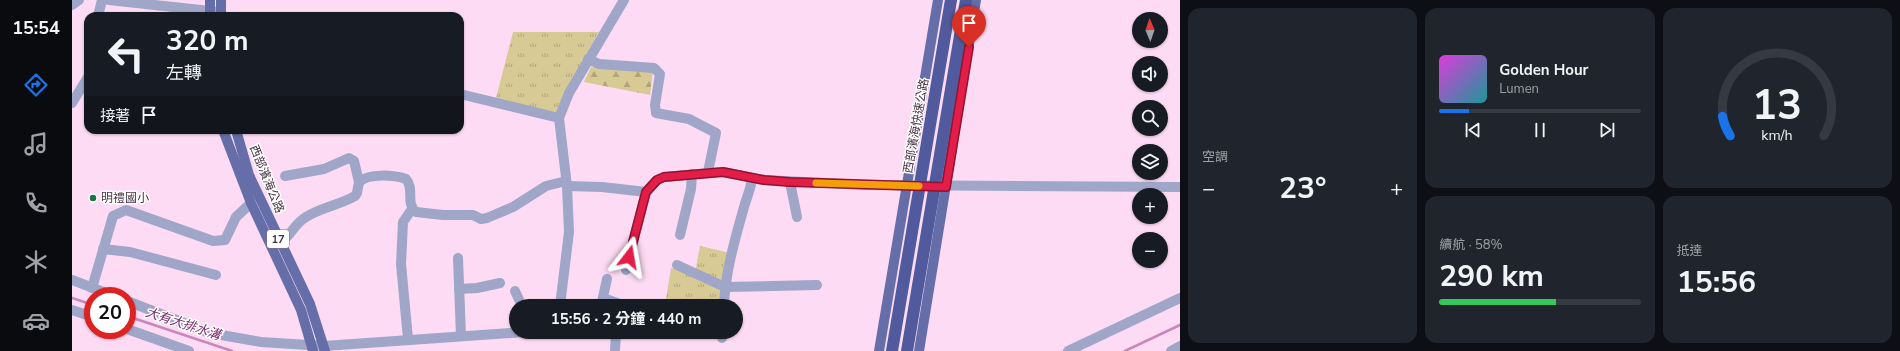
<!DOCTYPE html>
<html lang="zh-TW">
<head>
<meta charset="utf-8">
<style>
  :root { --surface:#171b24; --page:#20242c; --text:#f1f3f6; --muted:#9ea1a6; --line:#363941; --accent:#1a73e8 }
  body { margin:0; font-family:"Nunito Sans","Noto Sans TC",sans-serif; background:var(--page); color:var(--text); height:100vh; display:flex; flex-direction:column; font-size:15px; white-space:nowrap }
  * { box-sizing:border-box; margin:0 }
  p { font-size:13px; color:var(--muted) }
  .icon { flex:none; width:22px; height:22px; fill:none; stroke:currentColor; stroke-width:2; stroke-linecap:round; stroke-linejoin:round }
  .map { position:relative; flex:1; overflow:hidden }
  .details { display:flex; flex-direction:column; gap:8px; padding:8px; background:#0d0f14; width:720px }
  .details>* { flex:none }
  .guide { position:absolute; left:12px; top:12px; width:380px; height:122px; border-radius:12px; box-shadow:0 1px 3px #0004; background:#171b24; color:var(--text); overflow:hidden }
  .needle { width:26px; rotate:358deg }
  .controls { position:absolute; left:1060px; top:12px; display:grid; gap:8px }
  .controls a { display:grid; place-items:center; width:36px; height:36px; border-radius:50%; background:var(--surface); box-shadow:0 1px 3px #0004; font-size:20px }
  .speed { position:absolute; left:12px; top:287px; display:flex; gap:8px; font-size:20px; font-weight:700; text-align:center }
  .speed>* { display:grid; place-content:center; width:52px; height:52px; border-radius:50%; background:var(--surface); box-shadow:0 1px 3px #0004; line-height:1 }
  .speed .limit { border:6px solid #d22; background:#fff; color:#111 }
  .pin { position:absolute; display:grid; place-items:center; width:34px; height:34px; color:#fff; margin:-41px -17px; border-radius:50% 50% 50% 0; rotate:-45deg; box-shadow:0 0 4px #0007 }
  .pin .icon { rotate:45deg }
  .me { position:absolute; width:44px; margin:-22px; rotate:14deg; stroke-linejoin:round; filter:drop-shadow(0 0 3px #0008) }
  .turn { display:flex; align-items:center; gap:14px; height:84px; padding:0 16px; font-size:18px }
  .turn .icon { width:52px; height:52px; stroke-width:2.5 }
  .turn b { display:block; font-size:28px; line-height:34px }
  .then { display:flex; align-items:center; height:38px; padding:0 16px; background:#0003; gap:8px; font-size:15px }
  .big { font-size:30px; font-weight:700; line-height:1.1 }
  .details .tile { flex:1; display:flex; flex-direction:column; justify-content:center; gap:6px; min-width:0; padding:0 14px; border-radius:12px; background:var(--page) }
  .details .dial { align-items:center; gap:0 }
  .dial svg { height:104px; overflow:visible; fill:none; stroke:var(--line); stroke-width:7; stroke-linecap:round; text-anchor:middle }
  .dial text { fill:var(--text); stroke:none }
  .song { display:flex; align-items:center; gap:12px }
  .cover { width:48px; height:48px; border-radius:6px; background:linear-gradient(135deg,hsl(300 70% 55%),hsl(180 70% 35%)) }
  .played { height:4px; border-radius:2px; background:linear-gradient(90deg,var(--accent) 15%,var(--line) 15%) }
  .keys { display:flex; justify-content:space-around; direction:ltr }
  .heat { display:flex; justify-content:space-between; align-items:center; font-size:22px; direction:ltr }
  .charge { height:6px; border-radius:3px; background:linear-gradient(90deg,#34c759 58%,var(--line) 0) }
  .details .tiles { flex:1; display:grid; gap:8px; grid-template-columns:repeat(3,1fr) }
  .tile:first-child { grid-row:span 2 }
  .trip { position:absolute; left:437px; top:299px; width:234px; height:40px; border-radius:20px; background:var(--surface); box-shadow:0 1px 3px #0004; font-weight:700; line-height:40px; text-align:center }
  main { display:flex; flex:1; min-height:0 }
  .menu { display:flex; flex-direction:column; width:72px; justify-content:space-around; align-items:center; background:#090b0e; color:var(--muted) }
  .menu .icon { width:28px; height:28px }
  .menu .on { color:var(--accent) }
  .menu b { font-size:18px; color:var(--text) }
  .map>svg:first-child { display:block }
  .grass { fill:url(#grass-tufts) }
  .forest { fill:url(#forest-firs) }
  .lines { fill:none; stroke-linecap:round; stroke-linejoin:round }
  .stream { stroke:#ca86b9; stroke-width:2.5 }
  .minor { stroke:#9fa6c7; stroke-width:10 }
  .major { stroke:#656ea8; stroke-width:10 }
  .highway { stroke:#505a9c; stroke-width:12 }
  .route-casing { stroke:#92132f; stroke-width:10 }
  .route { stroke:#e11d48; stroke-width:7 }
  .slow { stroke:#f59e0b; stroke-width:7 }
  .poi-dot { fill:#1d7447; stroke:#fff; stroke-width:1.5 }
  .labels { text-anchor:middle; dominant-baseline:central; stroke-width:3; stroke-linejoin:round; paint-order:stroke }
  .shield { fill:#fff; stroke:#80707b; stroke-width:1 }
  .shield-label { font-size:11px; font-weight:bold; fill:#493343 }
  .street-label { font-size:12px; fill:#493343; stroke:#fff }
  .poi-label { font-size:12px; fill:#493343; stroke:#fff; text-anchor:start }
  .water-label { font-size:13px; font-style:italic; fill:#803070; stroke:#fff }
</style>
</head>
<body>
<main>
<nav class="menu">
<b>15:54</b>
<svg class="icon on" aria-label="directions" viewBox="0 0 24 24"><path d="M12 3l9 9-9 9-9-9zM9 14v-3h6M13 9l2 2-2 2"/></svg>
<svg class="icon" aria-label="music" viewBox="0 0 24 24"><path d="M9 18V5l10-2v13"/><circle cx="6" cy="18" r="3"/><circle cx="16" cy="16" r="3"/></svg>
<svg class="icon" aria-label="phone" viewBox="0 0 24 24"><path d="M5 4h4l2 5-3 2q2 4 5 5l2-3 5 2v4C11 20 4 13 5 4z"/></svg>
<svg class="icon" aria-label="climate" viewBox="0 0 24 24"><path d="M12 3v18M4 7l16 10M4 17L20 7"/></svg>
<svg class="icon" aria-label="car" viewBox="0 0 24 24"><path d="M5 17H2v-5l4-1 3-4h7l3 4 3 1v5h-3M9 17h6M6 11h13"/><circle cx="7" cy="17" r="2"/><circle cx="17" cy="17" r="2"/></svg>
</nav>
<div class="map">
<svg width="1108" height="351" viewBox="0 0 1108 351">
  <defs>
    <pattern id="grass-tufts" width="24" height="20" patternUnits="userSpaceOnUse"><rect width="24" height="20" fill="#d8ca95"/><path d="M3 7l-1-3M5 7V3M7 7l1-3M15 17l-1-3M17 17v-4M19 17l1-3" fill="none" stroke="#b1a57b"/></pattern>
    <pattern id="forest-firs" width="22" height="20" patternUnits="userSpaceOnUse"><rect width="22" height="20" fill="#d8ca95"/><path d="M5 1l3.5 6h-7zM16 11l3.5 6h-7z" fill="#b1a57b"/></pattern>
  </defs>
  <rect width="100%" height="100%" fill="#fddbf4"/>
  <g class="grass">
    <polygon points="441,32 527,32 490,97 486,115 423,102"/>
    <polygon points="628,246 658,253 654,306 593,305 599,268 623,273"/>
  </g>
  <polygon class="forest" points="569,66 581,70 578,95 512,82 519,67"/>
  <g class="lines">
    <g class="stream">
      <polyline points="0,298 21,305"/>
      <polyline points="55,316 160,351"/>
      <polyline points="1053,351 1108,325"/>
    </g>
    <g class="minor">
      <polyline points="37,0 147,12"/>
      <polyline points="0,5 7,0"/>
      <polyline points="26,16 30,0"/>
      <polyline points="516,59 527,64 582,68 588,74 583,105 584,113 617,119 644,133 636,172"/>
      <polyline points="388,94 487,118"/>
      <polyline points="0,103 16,77"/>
      <polyline points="213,176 252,169 277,158 282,161 287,182"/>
      <polyline points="718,182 725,217"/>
      <polyline points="495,186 530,187 574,192 585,180 592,177 651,172 692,180 794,185 1108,187"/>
      <polyline points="608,235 619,189 620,174"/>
      <path d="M208,243C219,236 222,224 234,217C249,207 268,205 283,196L285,193L287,182C297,173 322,175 334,179C343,189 333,203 344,212L371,215H401L409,219L415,218L441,207L474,186L494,181"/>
      <polyline points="31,249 58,252 144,275"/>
      <polyline points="386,258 389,336"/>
      <polyline points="605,265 653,287 745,285"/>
      <polyline points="554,270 574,192"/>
      <polyline points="0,280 42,296"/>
      <polyline points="20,288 41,216 54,210 141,241 153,240 164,217 179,203"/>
      <polyline points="387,289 405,288 428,283"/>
      <polyline points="443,291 450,306"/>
      <polyline points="531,298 554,306"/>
      <polyline points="55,301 138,333 189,342 252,346 453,332"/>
      <polyline points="488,306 497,232 495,186 487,118 497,93 552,0"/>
      <polyline points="529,306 535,279"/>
      <path d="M652,306C653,273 663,239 672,207C675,196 679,189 680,178"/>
      <polyline points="0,310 21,317"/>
      <polyline points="55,329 117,351"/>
      <polyline points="650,338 651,332"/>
      <polyline points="336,339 329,264 331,222 340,209"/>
      <polyline points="543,351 544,332"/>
      <polyline points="996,351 1108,298"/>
      <polyline points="1099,351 1108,346"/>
    </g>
    <g class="major">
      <polyline points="138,0 138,16"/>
      <polyline points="149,0 149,16"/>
      <polyline points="151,130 179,203 229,310 241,351"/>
      <polyline points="164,130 177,175 238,304 253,351"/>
      <polyline points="807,351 866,0"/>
      <polyline points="847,351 904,0"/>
    </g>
    <g class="highway">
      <polyline points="820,351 879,0"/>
      <polyline points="835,351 894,0"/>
    </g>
  </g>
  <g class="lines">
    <g class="route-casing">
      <polyline id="route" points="557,257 574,192 585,180 592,177 651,172 692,180 718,182 874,187 897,47"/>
    </g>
    <use href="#route" class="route"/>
    <polyline class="slow" points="744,183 847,186"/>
  </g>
  <circle class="poi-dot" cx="21" cy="198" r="4"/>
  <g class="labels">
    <rect class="shield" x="195" y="230" width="22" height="18" rx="3"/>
    <g class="shield-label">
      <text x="206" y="239">17</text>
    </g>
    <g class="street-label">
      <text transform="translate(844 126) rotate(-80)">西部濱海快速公路</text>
      <text transform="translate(195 179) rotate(68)">西部濱海公路</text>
    </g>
    <g class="poi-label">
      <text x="29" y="198">明禮國小</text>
    </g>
    <g class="water-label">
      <text transform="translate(111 324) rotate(18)">大有大排水溝</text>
    </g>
  </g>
</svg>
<div class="controls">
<a><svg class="needle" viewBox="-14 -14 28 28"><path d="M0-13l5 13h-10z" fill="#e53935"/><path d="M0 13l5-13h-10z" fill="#9ea1a6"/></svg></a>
<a><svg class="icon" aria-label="sound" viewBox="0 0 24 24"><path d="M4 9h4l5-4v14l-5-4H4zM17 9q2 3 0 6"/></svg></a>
<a><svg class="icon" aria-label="search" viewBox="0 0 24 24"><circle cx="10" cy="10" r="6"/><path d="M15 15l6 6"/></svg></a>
<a><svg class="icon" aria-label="layers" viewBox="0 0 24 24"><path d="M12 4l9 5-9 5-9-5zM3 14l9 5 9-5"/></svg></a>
<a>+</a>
<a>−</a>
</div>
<div class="speed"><div class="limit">20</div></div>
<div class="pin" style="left:897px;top:47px;background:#d93025"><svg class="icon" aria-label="arrive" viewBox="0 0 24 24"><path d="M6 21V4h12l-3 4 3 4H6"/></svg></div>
<svg class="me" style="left:557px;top:257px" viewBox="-20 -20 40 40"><path d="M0-17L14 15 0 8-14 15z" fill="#e11d48" stroke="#fff" stroke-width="4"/></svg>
<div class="trip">15:56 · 2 分鐘 · 440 m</div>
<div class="guide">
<div class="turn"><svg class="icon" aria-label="left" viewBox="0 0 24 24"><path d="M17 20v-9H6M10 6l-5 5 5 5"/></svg><div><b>320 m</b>左轉</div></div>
<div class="then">接著<svg class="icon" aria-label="arrive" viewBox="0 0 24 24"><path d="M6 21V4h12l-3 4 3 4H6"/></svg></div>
</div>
</div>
<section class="details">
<div class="tiles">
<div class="tile"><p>空調</p>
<div class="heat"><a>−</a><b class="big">23°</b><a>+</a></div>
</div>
<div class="tile">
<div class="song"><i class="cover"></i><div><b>Golden Hour</b><p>Lumen</p></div></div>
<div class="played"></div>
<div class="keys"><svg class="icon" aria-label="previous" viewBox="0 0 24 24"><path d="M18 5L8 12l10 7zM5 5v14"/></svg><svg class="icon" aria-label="pause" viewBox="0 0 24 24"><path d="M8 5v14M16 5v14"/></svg><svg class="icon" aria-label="next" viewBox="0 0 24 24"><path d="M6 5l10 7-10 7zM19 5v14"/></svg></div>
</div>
<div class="tile dial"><svg viewBox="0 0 100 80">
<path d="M14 69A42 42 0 1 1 86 69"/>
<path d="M14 69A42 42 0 0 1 8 54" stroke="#1a73e8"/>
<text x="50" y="56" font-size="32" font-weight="700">13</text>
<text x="50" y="72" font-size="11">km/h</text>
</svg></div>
<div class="tile"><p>續航 · 58%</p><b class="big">290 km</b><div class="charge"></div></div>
<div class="tile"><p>抵達</p><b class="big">15:56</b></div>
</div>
</section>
</main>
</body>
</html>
